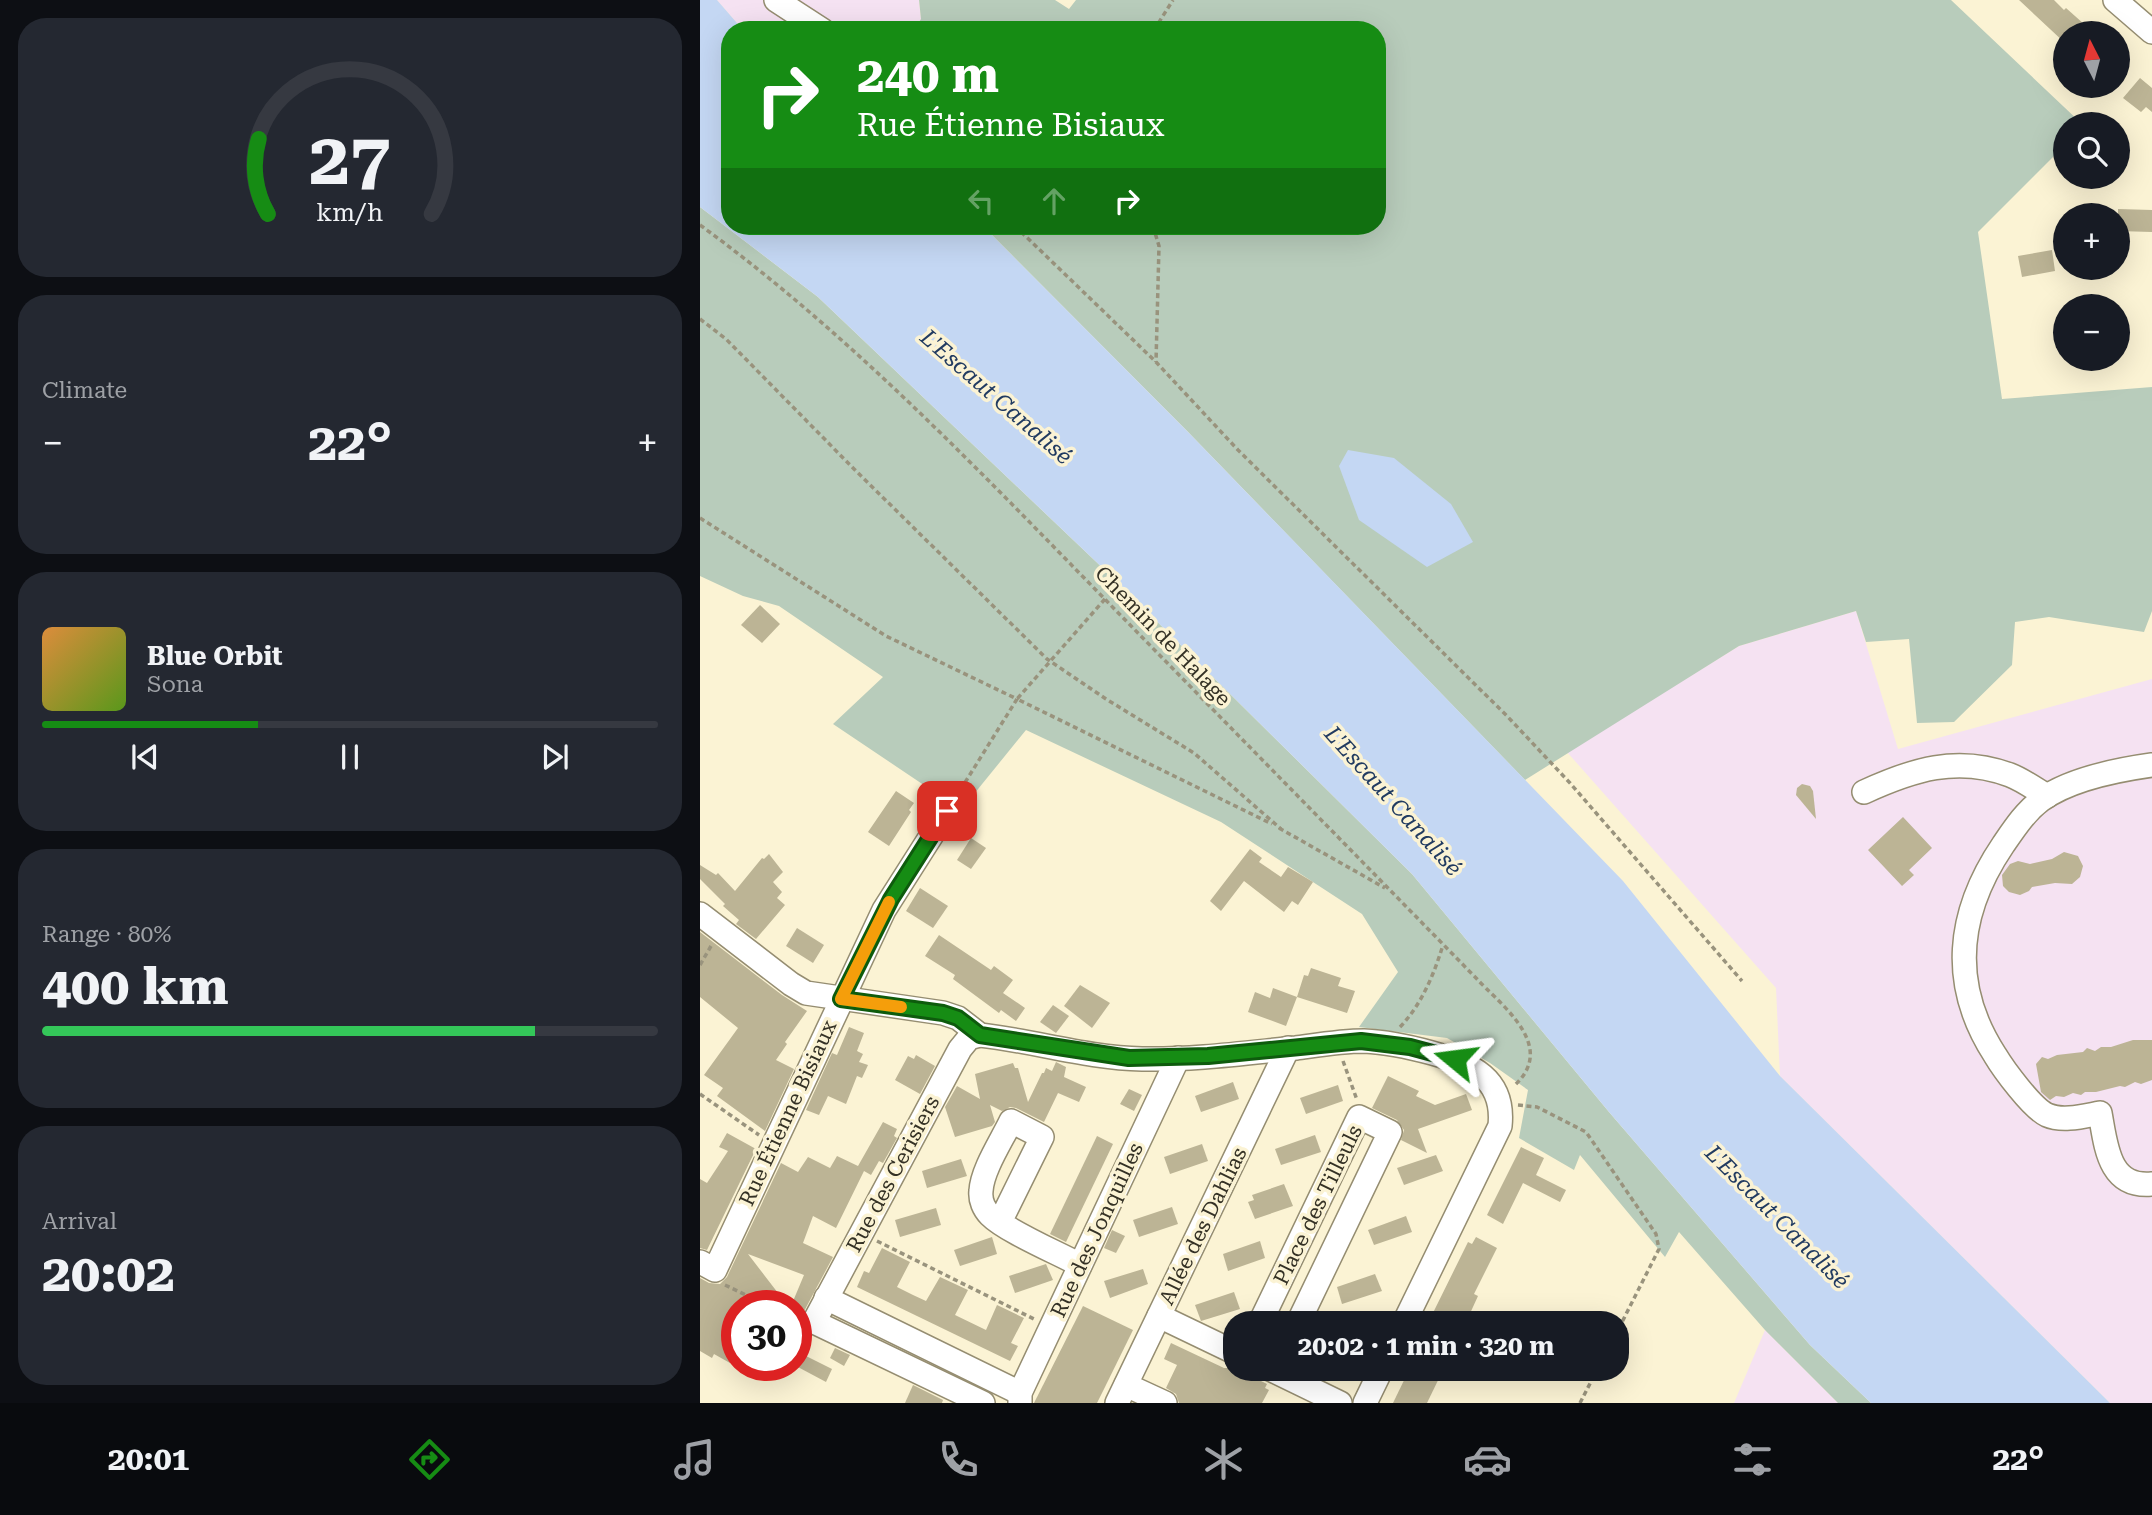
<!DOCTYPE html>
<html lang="en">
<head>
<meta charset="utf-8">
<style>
  :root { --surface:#171b24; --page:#242831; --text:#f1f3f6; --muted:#9ea1a6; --line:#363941; --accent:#168c14 }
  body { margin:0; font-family:"Roboto Serif",serif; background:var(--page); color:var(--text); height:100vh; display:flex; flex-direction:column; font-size:26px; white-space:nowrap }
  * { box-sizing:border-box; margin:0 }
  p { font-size:23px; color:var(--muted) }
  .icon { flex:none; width:38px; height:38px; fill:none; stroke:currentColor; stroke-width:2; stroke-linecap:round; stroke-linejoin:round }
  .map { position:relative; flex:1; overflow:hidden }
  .drawer { display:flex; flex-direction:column; gap:18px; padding:18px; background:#0d0f14; width:700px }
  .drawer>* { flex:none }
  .guide { position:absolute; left:21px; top:21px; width:665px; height:214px; border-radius:28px; box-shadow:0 7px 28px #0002; background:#168c14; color:#fff; overflow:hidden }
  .needle { width:46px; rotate:354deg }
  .buttons { position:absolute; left:1353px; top:21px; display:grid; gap:14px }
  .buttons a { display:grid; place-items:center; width:77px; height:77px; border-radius:50%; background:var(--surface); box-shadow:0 7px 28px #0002; font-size:35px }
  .speed { position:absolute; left:21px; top:1290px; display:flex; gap:14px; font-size:35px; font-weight:700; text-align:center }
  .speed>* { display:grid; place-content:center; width:91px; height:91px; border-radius:50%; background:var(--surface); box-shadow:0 7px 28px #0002; line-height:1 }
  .speed .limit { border:10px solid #d22; background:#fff; color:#111 }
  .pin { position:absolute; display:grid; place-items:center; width:60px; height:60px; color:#fff; margin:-30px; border-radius:14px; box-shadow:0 4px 10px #0006 }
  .me { position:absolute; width:77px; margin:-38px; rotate:286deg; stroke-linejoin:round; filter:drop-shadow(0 0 5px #0008) }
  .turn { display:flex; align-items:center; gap:24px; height:147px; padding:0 21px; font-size:32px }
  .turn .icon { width:91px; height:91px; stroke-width:2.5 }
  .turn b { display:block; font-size:49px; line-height:60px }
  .lanes { display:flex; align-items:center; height:66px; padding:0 21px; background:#0003; justify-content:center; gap:35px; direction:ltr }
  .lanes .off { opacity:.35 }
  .big { font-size:52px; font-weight:700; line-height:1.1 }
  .drawer .tile { flex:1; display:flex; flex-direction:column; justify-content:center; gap:10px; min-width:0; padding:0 24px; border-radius:28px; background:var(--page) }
  .drawer .dial { align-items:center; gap:0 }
  .dial svg { height:182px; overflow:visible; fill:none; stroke:var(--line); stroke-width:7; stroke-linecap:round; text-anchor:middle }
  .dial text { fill:var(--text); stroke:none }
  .song { display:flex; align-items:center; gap:21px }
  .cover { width:84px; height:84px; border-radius:10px; background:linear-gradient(135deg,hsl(30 70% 55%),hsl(90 70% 35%)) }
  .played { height:7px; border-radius:4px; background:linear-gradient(90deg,var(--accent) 35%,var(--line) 35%) }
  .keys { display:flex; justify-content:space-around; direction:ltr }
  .heat { display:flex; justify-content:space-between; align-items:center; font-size:38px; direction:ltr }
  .charge { height:10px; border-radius:5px; background:linear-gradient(90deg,#34c759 80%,var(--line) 0) }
  .trip { position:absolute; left:523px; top:1311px; width:406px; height:70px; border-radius:28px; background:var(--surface); box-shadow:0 7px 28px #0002; font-weight:700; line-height:70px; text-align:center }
  .dock { display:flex; height:112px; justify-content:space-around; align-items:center; background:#090b0e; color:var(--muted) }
  .dock .icon { width:49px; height:49px }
  .dock .current { color:var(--accent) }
  .dock b { font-size:32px; color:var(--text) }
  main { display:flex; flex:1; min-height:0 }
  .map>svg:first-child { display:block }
  .industrial { fill:#f5e2f2 }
  .green { fill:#b8ccbb }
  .water { fill:#c4d7f3 }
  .building { fill:#bcb495 }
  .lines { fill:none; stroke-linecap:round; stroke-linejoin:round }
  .minor-casing { stroke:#958d71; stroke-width:26 }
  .path { stroke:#99937d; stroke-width:3.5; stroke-dasharray:5 3.5; stroke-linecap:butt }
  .minor { stroke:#fff; stroke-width:23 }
  .route-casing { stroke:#0e5b0d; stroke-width:18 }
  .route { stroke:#168c14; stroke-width:12 }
  .slow { stroke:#f59e0b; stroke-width:12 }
  .labels { text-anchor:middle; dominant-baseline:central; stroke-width:7; stroke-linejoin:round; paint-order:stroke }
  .street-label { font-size:21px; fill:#343125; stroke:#fbf3d4 }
  .water-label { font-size:23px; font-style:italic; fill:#213b61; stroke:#fbf3d4 }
</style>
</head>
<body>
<main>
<section class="drawer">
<div class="tile dial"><svg viewBox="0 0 100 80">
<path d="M14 69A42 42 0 1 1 86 69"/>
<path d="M14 69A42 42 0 0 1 10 36" stroke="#168c14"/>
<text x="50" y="56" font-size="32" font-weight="700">27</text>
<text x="50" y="72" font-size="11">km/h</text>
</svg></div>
<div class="tile"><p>Climate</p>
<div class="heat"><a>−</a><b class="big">22°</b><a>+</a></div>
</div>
<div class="tile">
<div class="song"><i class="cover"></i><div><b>Blue Orbit</b><p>Sona</p></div></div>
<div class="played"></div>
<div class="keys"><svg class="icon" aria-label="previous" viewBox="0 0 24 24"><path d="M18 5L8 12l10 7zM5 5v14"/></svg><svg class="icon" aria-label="pause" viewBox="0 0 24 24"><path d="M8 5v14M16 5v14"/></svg><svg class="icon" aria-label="next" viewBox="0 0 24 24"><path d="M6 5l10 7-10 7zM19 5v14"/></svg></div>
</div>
<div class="tile"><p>Range · 80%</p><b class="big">400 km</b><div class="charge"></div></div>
<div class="tile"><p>Arrival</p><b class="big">20:02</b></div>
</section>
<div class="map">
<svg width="1452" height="1403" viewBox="0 0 1452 1403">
  <rect width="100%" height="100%" fill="#fbf3d4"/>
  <g class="industrial">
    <polygon points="17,0 219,0 221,19 214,30 43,30"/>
    <polygon points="1156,611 1198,749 1452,679 1452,1403 1410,1403 1080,1076 1076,988 867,752 1039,646"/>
    <polygon points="1065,1330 1138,1403 1034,1403"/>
  </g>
  <g class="green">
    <polygon points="219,0 355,0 369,9 376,0 1251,0 1382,124 1365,124 1365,145 1278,232 1302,399 1452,387 1452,611 1444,632 1349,617 1315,622 1312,665 1254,722 1217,723 1209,639 1166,642 1156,611 1039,646 825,780 489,433 283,226 677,226 677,30 214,30 221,19"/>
    <polygon points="0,207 118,297 410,575 712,874 909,1112 1110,1345 1171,1403 1138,1403 1065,1330 979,1232 965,1257 880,1155 874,1170 819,1138 828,1090 790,1063 747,1038 659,1027 698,972 662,914 521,822 326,730 261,810 133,724 183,677 79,606 43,596 0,576"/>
  </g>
  <g class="water">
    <polygon points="0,0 17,0 43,30 30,30 30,226 283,226 489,433 923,881 1080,1076 1410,1403 1171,1403 1110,1345 909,1112 712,874 410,575 118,297 0,207"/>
    <polygon points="648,450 694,458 751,504 773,542 727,567 659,520 639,466"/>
  </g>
  <g class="building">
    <polygon points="1319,0 1354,0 1364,10 1366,8 1394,33 1365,33 1365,43"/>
    <polygon points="1440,78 1452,88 1452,112 1446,107 1441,112 1423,98"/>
    <polygon points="1418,209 1452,210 1452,232 1418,231"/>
    <polygon points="1352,250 1355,271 1322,277 1318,256"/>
    <polygon points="60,605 80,624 62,643 41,625"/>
    <polygon points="1102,784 1110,786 1113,791 1116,819 1096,795 1097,788"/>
    <polygon points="196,791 214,803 209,810 211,812 189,846 168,832"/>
    <polygon points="1203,817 1232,848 1209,870 1214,875 1202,886 1168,850"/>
    <polygon points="271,838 286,848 271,869 257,860"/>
    <polygon points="550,849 562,858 559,862 581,877 588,867 613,882 598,905 592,901 584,912 544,881 521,911 510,901"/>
    <polygon points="1364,852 1378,856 1383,866 1380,877 1372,884 1355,883 1332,887 1329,891 1320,895 1309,892 1303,886 1302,875 1310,864 1318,861 1330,864 1352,859"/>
    <polygon points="69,854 83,872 73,882 82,892 77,898 85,905 56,939 36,924 39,920 23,906 25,904 0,879 0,865 16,875 18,873 35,891 62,858 64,859"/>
    <polygon points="220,888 248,906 233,928 206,911"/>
    <polygon points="97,928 124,945 113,963 86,946"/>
    <polygon points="0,932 82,995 107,1011 85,1042 87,1044 76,1060 94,1069 65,1131 17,1096 23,1088 4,1075 38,1028 0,997"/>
    <polygon points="239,935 291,970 294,966 313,980 303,993 325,1008 316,1021 301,1010 299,1013 253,979 255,975 225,956"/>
    <polygon points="611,968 641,978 638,986 655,991 647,1013 597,997 604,975 608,976"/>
    <polygon points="380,985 410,1003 392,1028 364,1006"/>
    <polygon points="573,988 597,997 586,1026 548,1012 555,992 570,998"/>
    <polygon points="353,1005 369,1016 356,1033 340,1022"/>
    <polygon points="149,1027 164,1033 157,1051 163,1054 159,1062 168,1065 162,1078 157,1076 146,1104 128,1096 119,1115 106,1110 132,1053 137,1055"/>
    <polygon points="1433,1040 1452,1040 1452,1080 1441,1084 1435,1082 1425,1087 1420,1086 1396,1092 1385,1092 1381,1095 1373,1093 1364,1097 1356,1096 1350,1100 1341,1092 1336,1064 1342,1057 1348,1059 1357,1055 1383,1052 1387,1048 1395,1051 1401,1047 1411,1047"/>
    <polygon points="216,1055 235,1066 220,1094 195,1080 208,1056 214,1059"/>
    <polygon points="356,1062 366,1067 364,1077 386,1087 379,1102 358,1093 344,1122 316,1108 310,1107 302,1111 290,1105 295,1122 292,1126 255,1137 245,1107 257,1086 280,1099 275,1074 313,1063 315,1068 318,1068 328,1102 342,1073 344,1073 346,1068 352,1071"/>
    <polygon points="688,1076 719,1091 716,1096 735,1105 766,1094 772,1110 718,1129 727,1153 701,1140 704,1130 697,1120 672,1108"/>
    <polygon points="533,1082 539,1099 501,1112 495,1096"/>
    <polygon points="638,1085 643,1101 606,1114 600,1098"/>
    <polygon points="429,1089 442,1095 434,1111 420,1104"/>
    <polygon points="183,1122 197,1129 194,1136 197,1138 183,1163 179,1161 171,1175 164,1171 136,1228 113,1216 103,1243 133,1257 102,1315 101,1327 96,1337 96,1306 91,1306 104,1275 48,1254 88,1306 37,1306 37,1349 30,1363 14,1354 12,1358 0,1351 0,1278 9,1283 20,1284 27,1277 81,1163 98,1172 108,1157 130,1168 137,1156 158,1166"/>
    <polygon points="27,1133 56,1149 7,1250 0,1248 0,1179 7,1183 28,1151 19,1147"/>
    <polygon points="615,1135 621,1152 581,1165 575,1149"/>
    <polygon points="397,1136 413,1144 366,1242 350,1234"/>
    <polygon points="502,1144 508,1161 470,1174 464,1157"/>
    <polygon points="821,1147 844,1158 836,1175 866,1190 860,1202 823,1183 803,1224 787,1215"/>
    <polygon points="736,1155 743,1171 704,1185 697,1168"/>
    <polygon points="261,1159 267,1176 227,1188 222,1171"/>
    <polygon points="584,1184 593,1206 555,1219 548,1202 554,1200 552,1195"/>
    <polygon points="472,1207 478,1224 439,1237 433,1220"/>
    <polygon points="236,1208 241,1225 200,1237 195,1220"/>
    <polygon points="706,1216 712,1232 674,1245 668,1230"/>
    <polygon points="412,1230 425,1236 416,1253 404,1248"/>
    <polygon points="292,1237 297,1254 260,1266 254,1250"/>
    <polygon points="776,1237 797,1248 774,1294 778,1296 767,1320 760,1316 756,1323 728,1323 768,1242 772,1244"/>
    <polygon points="560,1241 565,1258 528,1271 523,1254"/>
    <polygon points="182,1248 210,1262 197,1287 213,1295 226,1301 240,1277 268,1290 255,1315 286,1330 297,1305 324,1318 311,1343 318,1346 310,1361 157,1287 164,1271 169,1273"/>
    <polygon points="346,1264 353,1280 315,1293 309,1276"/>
    <polygon points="443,1269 448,1284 410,1298 404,1281"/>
    <polygon points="675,1274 682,1291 642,1304 637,1287"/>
    <polygon points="534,1292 540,1309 501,1321 495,1305"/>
    <polygon points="383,1306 433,1330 404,1389 397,1403 334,1403"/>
    <polygon points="471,1343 524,1368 554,1368 553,1377 567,1384 565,1388 569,1390 562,1403 479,1403 476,1394 466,1388 477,1365 464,1359"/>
    <polygon points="135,1348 150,1355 144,1366 130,1358"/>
    <polygon points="96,1351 132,1369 126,1382 96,1366"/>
    <polygon points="710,1368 744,1368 727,1403 693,1403"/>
    <polygon points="213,1385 243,1400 242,1403 205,1403"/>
  </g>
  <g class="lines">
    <g class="minor-casing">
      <g id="minor">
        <polyline points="76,0 122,30"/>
        <polyline points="1415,0 1452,32"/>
        <path d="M1452,765C1416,770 1370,779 1341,800C1325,812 1314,829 1303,845C1257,913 1249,984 1295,1055C1304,1070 1332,1108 1347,1115C1363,1122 1384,1116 1400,1113C1406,1145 1408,1188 1452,1184"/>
        <path d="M1164,792C1212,770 1257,755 1310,775C1323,780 1335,789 1347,796"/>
        <path d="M0,914L91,984L106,993L243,1013L258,1018L280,1035C334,1041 388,1058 442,1059C493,1060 545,1053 596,1048C618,1045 641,1041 664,1041C688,1042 710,1047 732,1053C771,1064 805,1078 800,1126L704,1323"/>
        <polyline points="280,1035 269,1038 260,1049 114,1322 283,1403"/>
        <path d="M300,1222L342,1137L311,1121C302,1140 282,1170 281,1191C280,1200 284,1209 290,1215C306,1231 358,1253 380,1265"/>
        <polyline points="0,1262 15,1270 184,910 247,811"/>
        <polyline points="126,1298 320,1393"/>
        <polyline points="459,1316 536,1353"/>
        <polyline points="560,1323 659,1117 690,1132 598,1323"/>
        <polyline points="568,1368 640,1403"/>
        <polyline points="426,1385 465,1403"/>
        <polyline points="320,1403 320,1393 478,1058"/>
        <polyline points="417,1403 588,1048"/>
        <polyline points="665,1403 682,1368"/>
      </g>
    </g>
    <g class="path">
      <polyline points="454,30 473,0"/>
      <path d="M0,225C144,330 268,459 392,586C520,717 649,848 777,979C797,1001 843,1035 827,1069C824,1076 819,1081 814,1086"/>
      <polyline points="315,226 456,362 538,450 807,716 870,783 1042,981"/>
      <polyline points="453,226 459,246 456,362"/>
      <polyline points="0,319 26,339 154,469 347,659 406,699 494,753 581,829"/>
      <polyline points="0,518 186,636 317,699 256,797"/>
      <polyline points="405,599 317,699 572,824"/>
      <polyline points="579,828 685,888"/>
      <polyline points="0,965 11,946"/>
      <path d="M700,1027C722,1004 734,974 743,945"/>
      <polyline points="643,1061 657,1100"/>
      <polyline points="0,1094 59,1135"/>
      <polyline points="818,1105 837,1107 886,1132 956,1234 959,1249 917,1332"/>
      <polyline points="177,1241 336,1320"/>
      <polyline points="25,1285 69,1306"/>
      <polyline points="880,1403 898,1368"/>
    </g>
    <use href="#minor" class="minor"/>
  </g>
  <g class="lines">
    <g class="route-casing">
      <polyline id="route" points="247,811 191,899 141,999 243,1013 258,1018 280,1035 429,1058 508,1056 661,1041 710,1047 755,1059"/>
    </g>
    <use href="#route" class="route"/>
    <polyline class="slow" points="189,902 141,999 201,1007"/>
  </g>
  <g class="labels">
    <g class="street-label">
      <text transform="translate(463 636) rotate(46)">Chemin de Halage</text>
      <text transform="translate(88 1113) rotate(-65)">Rue Étienne Bisiaux</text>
      <text transform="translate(193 1174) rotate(-62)">Rue des Cerisiers</text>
      <text transform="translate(618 1205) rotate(-64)">Place des Tilleuls</text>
      <text transform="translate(503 1226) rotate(-64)">Allée des Dahlias</text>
      <text transform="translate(397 1230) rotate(-65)">Rue des Jonquilles</text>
    </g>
    <g class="water-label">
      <text transform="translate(296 397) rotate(41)">L'Escaut Canalisé</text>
      <text transform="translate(693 801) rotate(48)">L'Escaut Canalisé</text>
      <text transform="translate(1077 1217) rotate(45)">L'Escaut Canalisé</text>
    </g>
  </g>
</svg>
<div class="buttons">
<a><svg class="needle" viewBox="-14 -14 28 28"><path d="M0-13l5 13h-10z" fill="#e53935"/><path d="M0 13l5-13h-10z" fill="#9ea1a6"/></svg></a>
<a><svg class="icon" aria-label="search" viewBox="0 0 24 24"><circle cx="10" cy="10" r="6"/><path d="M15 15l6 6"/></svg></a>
<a>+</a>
<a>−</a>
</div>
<div class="speed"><div class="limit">30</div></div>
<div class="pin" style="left:247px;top:811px;background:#d93025"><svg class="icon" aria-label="arrive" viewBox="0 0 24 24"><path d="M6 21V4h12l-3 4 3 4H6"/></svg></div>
<svg class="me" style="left:755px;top:1059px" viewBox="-20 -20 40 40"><path d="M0-17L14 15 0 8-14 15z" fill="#168c14" stroke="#fff" stroke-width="4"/></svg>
<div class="trip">20:02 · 1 min · 320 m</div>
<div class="guide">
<div class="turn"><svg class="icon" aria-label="right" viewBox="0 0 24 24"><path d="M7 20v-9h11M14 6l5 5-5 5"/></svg><div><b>240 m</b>Rue Étienne Bisiaux</div></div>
<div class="lanes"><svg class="icon off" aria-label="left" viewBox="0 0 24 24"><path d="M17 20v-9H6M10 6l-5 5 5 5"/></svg><svg class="icon off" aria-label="ahead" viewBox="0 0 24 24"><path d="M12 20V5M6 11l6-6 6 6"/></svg><svg class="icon" aria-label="right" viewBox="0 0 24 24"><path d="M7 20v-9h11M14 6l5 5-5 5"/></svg></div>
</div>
</div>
</main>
<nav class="dock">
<b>20:01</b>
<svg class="icon current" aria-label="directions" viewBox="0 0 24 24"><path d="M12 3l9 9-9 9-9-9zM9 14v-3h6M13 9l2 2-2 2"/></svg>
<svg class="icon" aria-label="music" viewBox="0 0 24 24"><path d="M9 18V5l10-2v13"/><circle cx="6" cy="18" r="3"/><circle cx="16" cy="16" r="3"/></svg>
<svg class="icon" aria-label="phone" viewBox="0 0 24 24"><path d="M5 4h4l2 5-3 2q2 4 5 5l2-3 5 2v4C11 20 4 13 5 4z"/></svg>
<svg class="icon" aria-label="climate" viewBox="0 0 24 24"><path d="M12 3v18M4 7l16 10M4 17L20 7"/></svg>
<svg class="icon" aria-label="car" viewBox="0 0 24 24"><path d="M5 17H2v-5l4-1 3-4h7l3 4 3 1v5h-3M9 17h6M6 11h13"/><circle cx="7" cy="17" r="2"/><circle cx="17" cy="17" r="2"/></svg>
<svg class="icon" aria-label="filters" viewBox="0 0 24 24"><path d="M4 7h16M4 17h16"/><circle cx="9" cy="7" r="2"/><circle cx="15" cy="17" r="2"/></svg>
<b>22°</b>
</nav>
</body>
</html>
